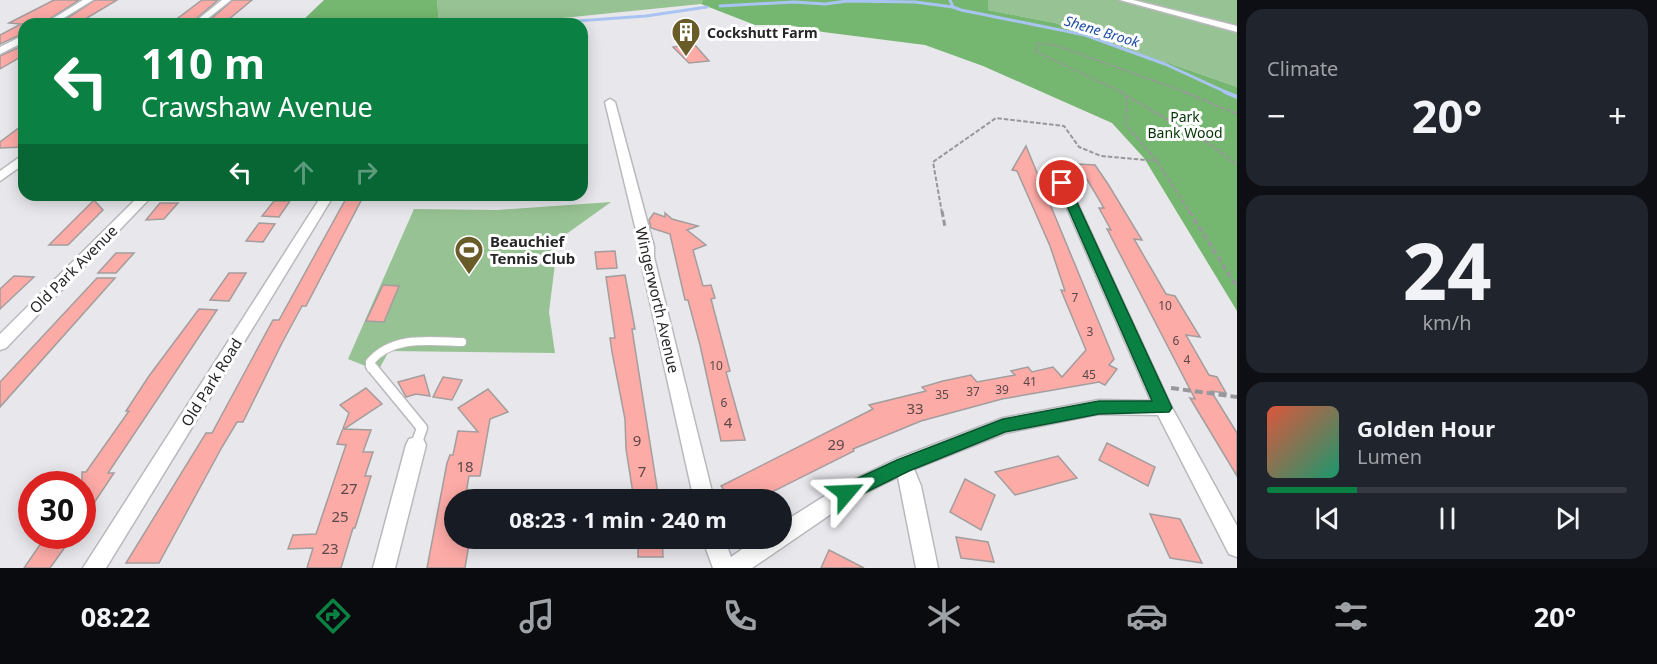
<!DOCTYPE html>
<html lang="en">
<head>
<meta charset="utf-8">
<style>
  :root { --surface:#171b24; --page:#20242c; --text:#f1f3f6; --muted:#9ea1a6; --line:#363941; --accent:#0b8043 }
  body { margin:0; font-family:"Noto Sans",sans-serif; background:var(--page); color:var(--text); height:100vh; display:flex; flex-direction:column; font-size:22px; white-space:nowrap }
  * { box-sizing:border-box; margin:0 }
  p { font-size:20px; color:var(--muted) }
  .icon { flex:none; width:33px; height:33px; fill:none; stroke:currentColor; stroke-width:2; stroke-linecap:round; stroke-linejoin:round }
  .map { position:relative; flex:1; overflow:hidden }
  .panel { display:flex; flex-direction:column; gap:9px; padding:9px; background:#0d0f14; width:420px }
  .panel>* { flex:none }
  .hud { position:absolute; left:18px; top:18px; width:570px; height:183px; border-radius:18px; box-shadow:0 3px 15px #0003; background:#0b8043; color:#fff; overflow:hidden }
  .speed { position:absolute; left:18px; top:471px; display:flex; gap:12px; font-size:30px; font-weight:700; text-align:center }
  .speed>* { display:grid; place-content:center; width:78px; height:78px; border-radius:50%; background:var(--surface); box-shadow:0 3px 15px #0003; line-height:1 }
  .speed .limit { border:9px solid #d22; background:#fff; color:#111 }
  .pin { position:absolute; display:grid; place-items:center; width:51px; height:51px; color:#fff; margin:-26px; border:3px solid #fff; border-radius:50%; box-shadow:0 2px 6px #0007 }
  .me { position:absolute; width:66px; margin:-33px; rotate:64deg; stroke-linejoin:round; filter:drop-shadow(0 0 4px #0008) }
  .turn { display:flex; align-items:center; gap:21px; height:126px; padding:0 24px; font-size:27px }
  .turn .icon { width:78px; height:78px; stroke-width:2.5 }
  .turn b { display:block; font-size:42px; line-height:51px }
  .lanes { display:flex; align-items:center; height:57px; padding:0 24px; background:#0003; justify-content:center; gap:30px; direction:ltr }
  .lanes .off { opacity:.35 }
  .big { font-size:45px; font-weight:700; line-height:1.1 }
  .panel .widget { flex:1; display:flex; flex-direction:column; justify-content:center; gap:9px; min-width:0; padding:0 21px; border-radius:18px; background:var(--page) }
  .panel .dial { align-items:center; gap:0 }
  .dial b { font-size:78px; line-height:1 }
  .song { display:flex; align-items:center; gap:18px }
  .cover { width:72px; height:72px; border-radius:9px; background:linear-gradient(135deg,hsl(10 70% 55%),hsl(160 70% 35%)) }
  .played { height:6px; border-radius:3px; background:linear-gradient(90deg,var(--accent) 25%,var(--line) 25%) }
  .keys { display:flex; justify-content:space-around; direction:ltr }
  .heat { display:flex; justify-content:space-between; align-items:center; font-size:33px; direction:ltr }
  .trip { position:absolute; left:444px; top:489px; width:348px; height:60px; border-radius:30px; background:var(--surface); box-shadow:0 3px 15px #0003; font-weight:700; line-height:60px; text-align:center }
  .tabs { display:flex; height:96px; justify-content:space-around; align-items:center; background:#090b0e; color:var(--muted) }
  .tabs .icon { width:42px; height:42px }
  .tabs .active { color:var(--accent) }
  .tabs b { font-size:27px; color:var(--text) }
  main { display:flex; flex:1; min-height:0 }
  .map>svg:first-child { display:block }
  .green { fill:#97c293 }
  .forest { fill:#75b770 }
  .lines { fill:none; stroke-linecap:round; stroke-linejoin:round }
  .stream-far1 { stroke:#a9c4f3; stroke-width:3 }
  .stream { stroke:#a9c4f3; stroke-width:4 }
  .building { fill:#fdaba7; stroke:#a39d9d; stroke-width:1.5 }
  .lane-far1-casing { stroke:#b9b9bd; stroke-width:10 }
  .lane-casing { stroke:#b9b9bd; stroke-width:13 }
  .street-casing { stroke:#b9b9bd; stroke-width:3 }
  .path-far3 { stroke:#98979b; stroke-width:1.5; stroke-dasharray:4 1.5; stroke-linecap:butt }
  .path-far2 { stroke:#98979b; stroke-width:2; stroke-dasharray:4.5 2; stroke-linecap:butt }
  .path-far1 { stroke:#98979b; stroke-width:3; stroke-dasharray:6 3; stroke-linecap:butt }
  .path { stroke:#98979b; stroke-width:4; stroke-dasharray:8 4; stroke-linecap:butt }
  .lane-far1 { stroke:#fff; stroke-width:8 }
  .lane { stroke:#fff; stroke-width:10 }
  .street { fill:#fff; fill-rule:evenodd }
  .route { fill:#0b8043; stroke:#07532c; stroke-width:1.5 }
  .labels { text-anchor:middle; dominant-baseline:central; stroke-width:6; stroke-linejoin:round; paint-order:stroke }
  .number-label { font-size:12px; fill:#5c4748 }
  .far-water-label { font-size:14px; font-style:italic; fill:#2050a8; stroke:#fff }
  .far-poi-label { font-size:14px; font-weight:bold; fill:#262628; stroke:#fff; text-anchor:start }
  .far-park-label { font-size:14px; fill:#033303; stroke:#fff }
  .poi-label { font-size:15px; font-weight:bold; fill:#262628; stroke:#fff; text-anchor:start }
  .street-label { font-size:15px; fill:#262628; stroke:#fff }
  .near-number-label { font-size:15px; fill:#5c4748 }
</style>
</head>
<body>
<main>
<div class="map">
<svg width="1237" height="568" viewBox="0 0 1237 568">
  <rect width="100%" height="100%" fill="#e8e7ec"/>
  <g class="green">
    <polygon points="437,0 703,0 701,4 503,24 439,24"/>
    <polygon points="988,0 1237,0 1237,87 1055,23 988,10"/>
    <polygon points="611,202 558,240 549,312 555,353 389,351 378,371 348,359 414,209 497,210"/>
  </g>
  <g class="forest">
    <polygon points="324,0 437,0 439,24 299,24"/>
    <polygon points="703,0 988,0 988,10 1055,23 1237,87 1237,311 1144,158 1112,123 983,66 925,45 823,32 789,25 755,25 701,4"/>
  </g>
  <g class="lines">
    <g class="stream-far1">
      <polyline points="950,0 953,7 961,10 1085,35 1165,64 1228,93"/>
      <polyline points="720,6 794,2 825,4 847,1 915,2 953,7"/>
      <polyline points="535,24 646,16 707,7"/>
    </g>
    <polyline class="stream" points="1225,92 1237,97"/>
  </g>
  <g class="building">
    <polygon points="54,0 79,0 42,24 24,24 24,33 0,44 0,35 21,24 9,23"/>
    <polygon points="95,0 117,0 77,24 58,24"/>
    <polygon points="202,0 218,0 190,24 170,24"/>
    <polygon points="233,0 252,0 223,24 205,24"/>
    <polygon points="694,44 709,61 689,63 673,47"/>
    <polygon points="24,45 24,55 0,69 0,56"/>
    <polygon points="24,124 24,147 0,148 0,142"/>
    <polygon points="1026,146 1114,359 1109,365 1117,369 1105,385 1099,382 1002,399 921,421 853,449 854,451 756,500 732,500 721,486 873,409 869,405 926,391 922,387 943,381 971,375 977,382 1015,375 1011,371 1028,367 1032,372 1053,367 1062,377 1086,350 1061,290 1065,291 1050,246 1017,171 1012,170"/>
    <polygon points="1078,164 1095,165 1108,184 1142,240 1134,239 1166,294 1175,296 1200,337 1186,335 1209,375 1217,377 1226,393 1211,391 1237,433 1237,476 1190,398 1195,399 1107,229 1111,230 1099,208 1104,208"/>
    <polygon points="348,195 364,195 306,306 302,306 282,343 243,422 237,422 222,447 159,563 126,563 206,433 212,433 273,320 279,320"/>
    <polygon points="94,200 103,210 68,245 49,245"/>
    <polygon points="274,201 290,201 279,217 262,216"/>
    <polygon points="160,203 178,203 164,219 146,220"/>
    <polygon points="654,213 665,217 665,213 672,219 698,226 687,230 706,245 693,250 703,286 711,285 715,298 711,299 730,371 726,372 745,440 721,441 700,345 688,300 685,300 670,234 651,228 649,220"/>
    <polygon points="259,223 275,224 263,242 246,241"/>
    <polygon points="615,251 617,268 597,269 595,252"/>
    <polygon points="116,253 134,253 116,273 98,273"/>
    <polygon points="229,273 246,273 229,301 210,300"/>
    <polygon points="625,275 635,329 632,329 659,500 634,500 626,449 625,419 612,352 610,338 615,338 606,277"/>
    <polygon points="14,276 34,277 0,309 0,289"/>
    <polygon points="97,278 115,278 0,407 0,382"/>
    <polygon points="383,285 399,286 384,322 366,321"/>
    <polygon points="199,309 217,310 108,473 114,473 82,521 82,472 86,472 129,411 126,411 149,376"/>
    <polygon points="424,375 430,396 416,394 406,397 398,382"/>
    <polygon points="443,377 462,380 452,400 433,397"/>
    <polygon points="366,388 382,404 344,429 371,430 363,452 373,452 365,476 371,476 355,528 353,528 341,568 307,568 313,548 288,549 293,535 316,534 346,445 337,444 349,413 340,405"/>
    <polygon points="488,389 508,412 490,419 480,476 469,476 465,500 454,500 454,538 470,538 465,568 427,568 447,463 450,455 453,455 458,431 478,432 458,408"/>
    <polygon points="1107,443 1155,467 1148,486 1099,460"/>
    <polygon points="1058,456 1077,478 1015,495 995,472"/>
    <polygon points="965,479 995,495 981,530 950,512"/>
    <polygon points="1150,514 1180,519 1202,563 1170,558"/>
    <polygon points="46,536 73,536 50,568 24,568"/>
    <polygon points="956,537 988,542 994,562 961,558"/>
    <polygon points="638,538 662,538 663,557 638,557"/>
    <polygon points="829,550 864,568 821,568"/>
  </g>
  <g class="lines">
    <g class="lane-far1-casing">
      <path id="lane-far1" d="M371,368L370,362C393,335 430,341 462,342"/>
    </g>
    <g class="lane-casing">
      <polyline id="lane" points="371,366 422,428 416,445"/>
    </g>
    <g class="street-casing">
      <g id="street">
        <polygon points="83,0 93,0 54,24 44,24"/>
        <polygon points="222,0 231,0 201,24 192,24"/>
        <polygon points="1120,0 1133,0 1237,26 1237,32"/>
        <polygon points="24,35 24,42 0,54 0,47"/>
        <polygon points="610,99 615,102 654,247 654,257 714,500 694,500 640,257 640,247 605,102"/>
        <polygon points="24,154 24,164 0,181 0,171"/>
        <polygon points="1062,179 1068,183 1171,406 1237,526 1237,557 1229,554 1158,415 1099,414 1005,433 914,469 921,486 938,568 916,568 898,477 853,499 752,568 713,568 702,538 724,538 731,557 758,538 782,538 782,523 839,487 896,459 1003,418 1099,400 1151,401 1056,183"/>
        <polygon points="140,195 153,195 6,348 0,350 0,334"/>
        <polygon points="322,195 334,195 106,568 83,568"/>
        <polygon points="416,437 423,439 426,445 395,568 373,568 406,445 409,439"/>
      </g>
    </g>
    <polyline class="path-far3" points="1123,93 1035,51 1039,43 1058,46 1188,93"/>
    <g class="path-far2">
      <polyline points="1120,92 1210,144 1237,165"/>
      <polyline points="1184,92 1237,114"/>
      <polyline points="1127,95 1126,125 1157,161 1190,213"/>
      <polyline points="942,213 933,162 996,118 1064,126 1079,147 1101,156 1157,161"/>
    </g>
    <g class="path-far1">
      <polyline points="942,211 945,227"/>
      <polyline points="1189,211 1237,287"/>
    </g>
    <polyline class="path" points="1171,388 1237,397"/>
    <use href="#lane-far1" class="lane-far1"/>
    <use href="#lane" class="lane"/>
    <use href="#street" class="street"/>
  </g>
  <polygon class="route" points="1062,179 1068,183 1172,408 1169,412 1099,414 1005,432 909,471 852,499 846,501 839,499 836,493 839,487 897,460 1003,419 1099,401 1152,401 1057,183"/>
  <defs>
    <g id="building-pin" transform="scale(1.5)"><path d="M0 17L-7.5 6A9.5 9.5 0 1 1 7.5 6Z" fill="#6a5c29" stroke="#fff"/><path d="M-4-6H4V6H1V3H-1V6H-4ZM-2.5-4.3h1.7v1.8h-1.7ZM.8-4.3h1.7v1.8H.8ZM-2.5-1h1.7V.8h-1.7ZM.8-1h1.7V.8H.8Z" fill="#fff"/></g>
    <g id="stadium-pin" transform="scale(1.5)"><path d="M0 17L-7.5 6A9.5 9.5 0 1 1 7.5 6Z" fill="#6a5c29" stroke="#fff"/><path d="M0-5a6.5 5 0 1 0 0 10a6.5 5 0 1 0 0-10ZM-3.5-1.8h7v3.6h-7Z" fill="#fff"/></g>
  </defs>
  <g fill-rule="evenodd">
    <use href="#building-pin" x="686" y="32"/>
    <use href="#stadium-pin" x="469" y="250"/>
  </g>
  <g class="labels">
    <g class="number-label">
      <text x="1075" y="297">7</text>
      <text x="1165" y="305">10</text>
      <text x="1090" y="331">3</text>
      <text x="1176" y="340">6</text>
      <text x="1187" y="359">4</text>
      <text x="716" y="365">10</text>
      <text x="1089" y="374">45</text>
      <text x="1030" y="381">41</text>
      <text x="1002" y="389">39</text>
      <text x="973" y="391">37</text>
      <text x="942" y="394">35</text>
      <text x="724" y="402">6</text>
    </g>
    <g class="far-water-label">
      <text transform="translate(1102 31) rotate(17)">Shene Brook</text>
    </g>
    <g class="far-poi-label">
      <text x="707" y="32">Cockshutt Farm</text>
    </g>
    <g class="far-park-label">
      <text x="1185" y="116">Park<tspan x="1185" dy="16">Bank Wood</tspan></text>
    </g>
    <g class="poi-label">
      <text x="490" y="241">Beauchief<tspan x="490" dy="17">Tennis Club</tspan></text>
    </g>
    <g class="street-label">
      <text transform="translate(73 269) rotate(-45)">Old Park Avenue</text>
      <text transform="translate(658 300) rotate(77)">Wingerworth Avenue</text>
      <text transform="translate(211 382) rotate(-58)">Old Park Road</text>
    </g>
    <g class="near-number-label">
      <text x="915" y="408">33</text>
      <text x="728" y="422">4</text>
      <text x="637" y="440">9</text>
      <text x="836" y="444">29</text>
      <text x="465" y="466">18</text>
      <text x="642" y="471">7</text>
      <text x="349" y="488">27</text>
      <text x="340" y="516">25</text>
      <text x="330" y="548">23</text>
    </g>
  </g>
</svg>
<div class="speed"><div class="limit">30</div></div>
<div class="pin" style="left:1062px;top:183px;background:#d93025"><svg class="icon" aria-label="arrive" viewBox="0 0 24 24"><path d="M6 21V4h12l-3 4 3 4H6"/></svg></div>
<svg class="me" style="left:846px;top:493px" viewBox="-20 -20 40 40"><path d="M0-17L14 15 0 8-14 15z" fill="#0b8043" stroke="#fff" stroke-width="4"/></svg>
<div class="trip">08:23 · 1 min · 240 m</div>
<div class="hud">
<div class="turn"><svg class="icon" aria-label="left" viewBox="0 0 24 24"><path d="M17 20v-9H6M10 6l-5 5 5 5"/></svg><div><b>110 m</b>Crawshaw Avenue</div></div>
<div class="lanes"><svg class="icon" aria-label="left" viewBox="0 0 24 24"><path d="M17 20v-9H6M10 6l-5 5 5 5"/></svg><svg class="icon off" aria-label="ahead" viewBox="0 0 24 24"><path d="M12 20V5M6 11l6-6 6 6"/></svg><svg class="icon off" aria-label="right" viewBox="0 0 24 24"><path d="M7 20v-9h11M14 6l5 5-5 5"/></svg></div>
</div>
</div>
<section class="panel">
<div class="widget"><p>Climate</p>
<div class="heat"><a>−</a><b class="big">20°</b><a>+</a></div>
</div>
<div class="widget dial"><b>24</b><p>km/h</p></div>
<div class="widget">
<div class="song"><i class="cover"></i><div><b>Golden Hour</b><p>Lumen</p></div></div>
<div class="played"></div>
<div class="keys"><svg class="icon" aria-label="previous" viewBox="0 0 24 24"><path d="M18 5L8 12l10 7zM5 5v14"/></svg><svg class="icon" aria-label="pause" viewBox="0 0 24 24"><path d="M8 5v14M16 5v14"/></svg><svg class="icon" aria-label="next" viewBox="0 0 24 24"><path d="M6 5l10 7-10 7zM19 5v14"/></svg></div>
</div>
</section>
</main>
<nav class="tabs">
<b>08:22</b>
<svg class="icon active" aria-label="directions" viewBox="0 0 24 24"><path d="M12 3l9 9-9 9-9-9zM9 14v-3h6M13 9l2 2-2 2"/></svg>
<svg class="icon" aria-label="music" viewBox="0 0 24 24"><path d="M9 18V5l10-2v13"/><circle cx="6" cy="18" r="3"/><circle cx="16" cy="16" r="3"/></svg>
<svg class="icon" aria-label="phone" viewBox="0 0 24 24"><path d="M5 4h4l2 5-3 2q2 4 5 5l2-3 5 2v4C11 20 4 13 5 4z"/></svg>
<svg class="icon" aria-label="climate" viewBox="0 0 24 24"><path d="M12 3v18M4 7l16 10M4 17L20 7"/></svg>
<svg class="icon" aria-label="car" viewBox="0 0 24 24"><path d="M5 17H2v-5l4-1 3-4h7l3 4 3 1v5h-3M9 17h6M6 11h13"/><circle cx="7" cy="17" r="2"/><circle cx="17" cy="17" r="2"/></svg>
<svg class="icon" aria-label="filters" viewBox="0 0 24 24"><path d="M4 7h16M4 17h16"/><circle cx="9" cy="7" r="2"/><circle cx="15" cy="17" r="2"/></svg>
<b>20°</b>
</nav>
</body>
</html>
